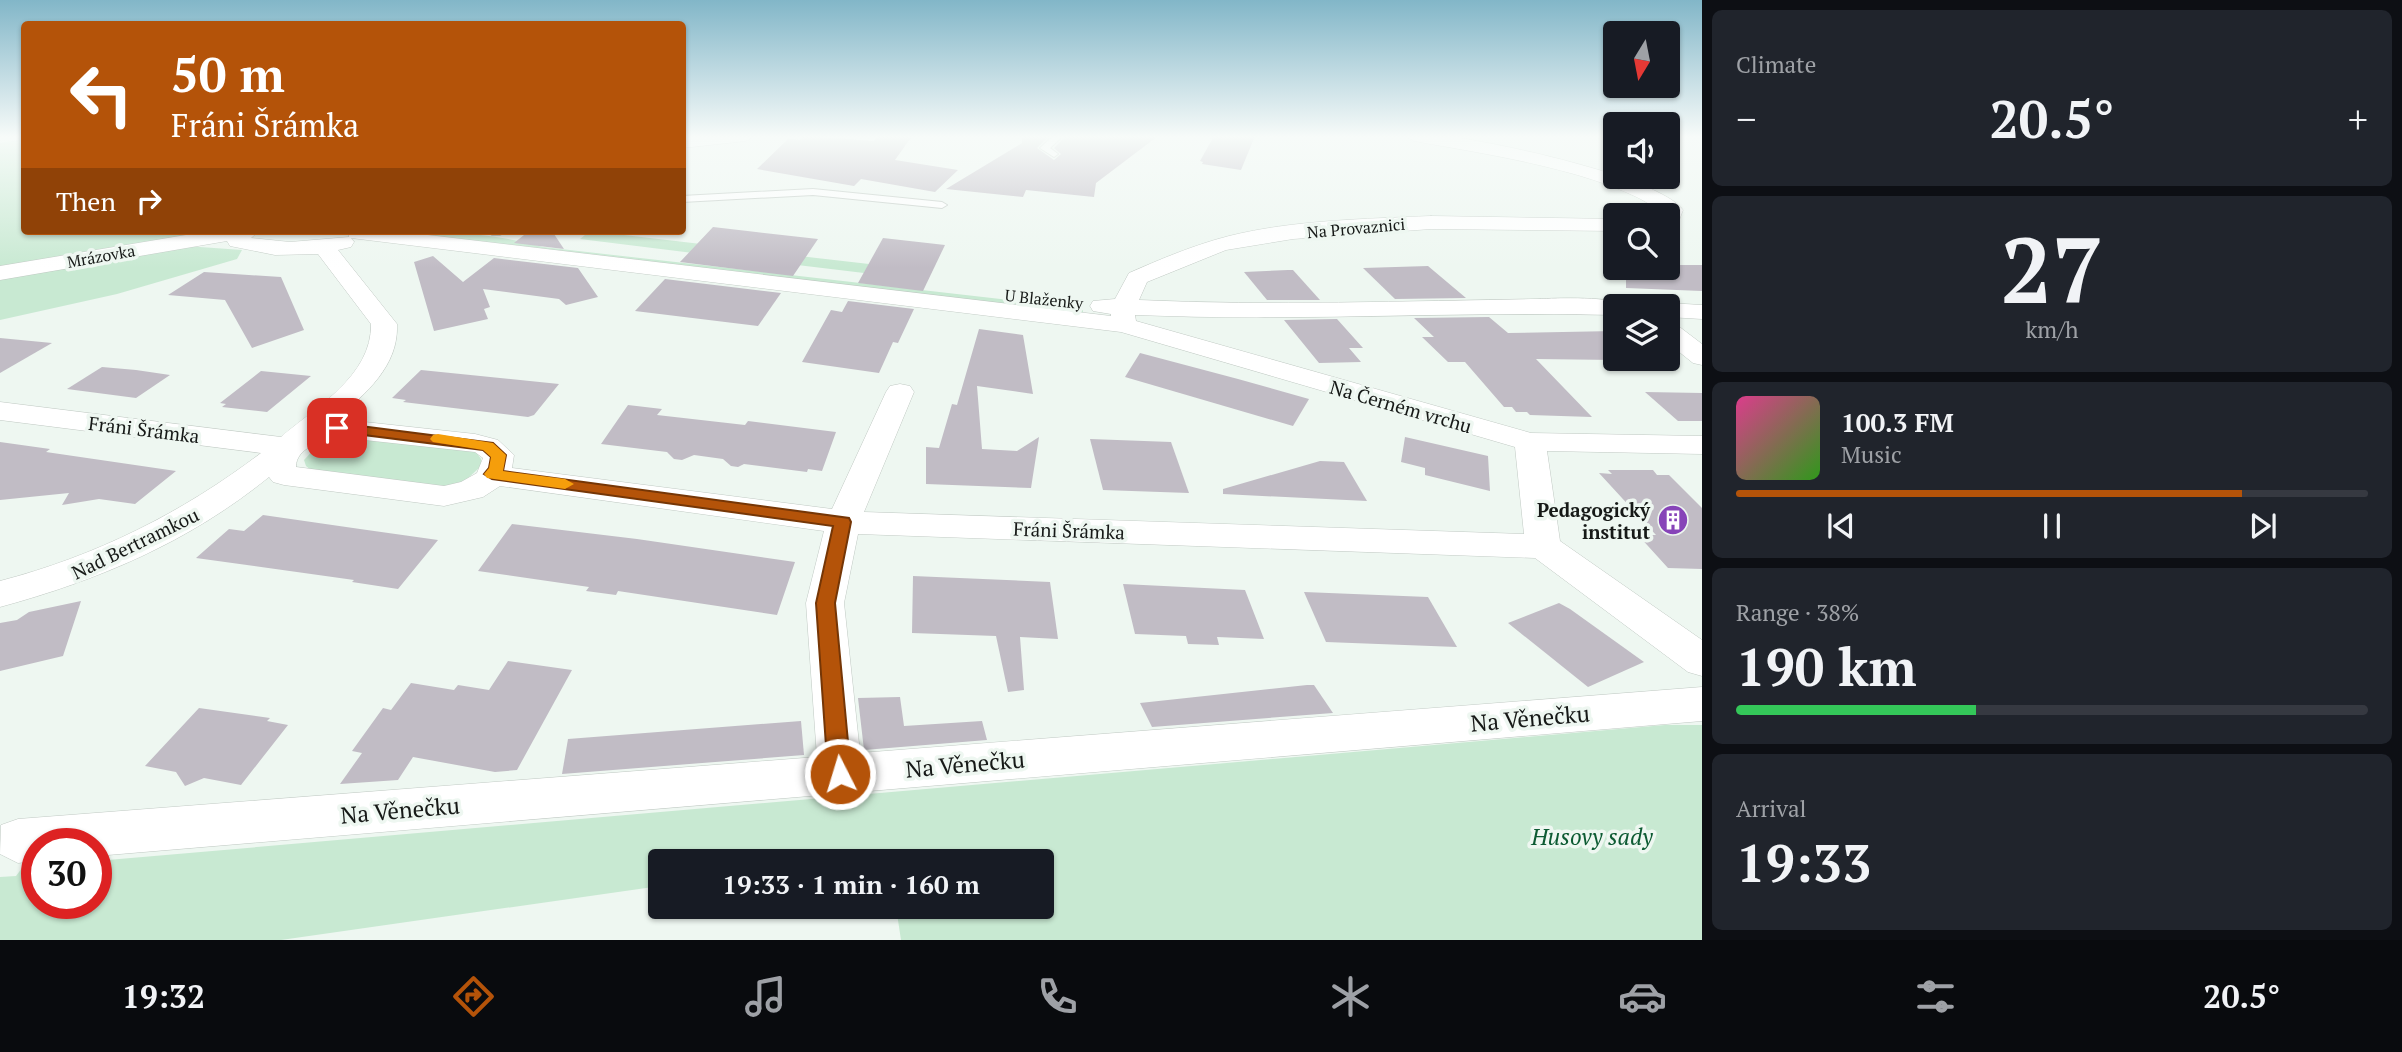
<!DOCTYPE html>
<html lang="en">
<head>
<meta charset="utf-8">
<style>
  :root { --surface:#171b24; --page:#20242c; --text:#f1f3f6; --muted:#9ea1a6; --line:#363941; --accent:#b45309 }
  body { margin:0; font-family:"PT Serif",serif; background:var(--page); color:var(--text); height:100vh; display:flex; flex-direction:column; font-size:26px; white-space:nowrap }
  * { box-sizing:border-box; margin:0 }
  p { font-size:23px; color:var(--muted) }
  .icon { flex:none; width:38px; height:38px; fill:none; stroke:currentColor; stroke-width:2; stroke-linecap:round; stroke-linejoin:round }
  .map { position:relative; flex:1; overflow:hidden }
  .side { display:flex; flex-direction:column; gap:10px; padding:10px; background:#0d0f14; width:700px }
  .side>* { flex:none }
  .top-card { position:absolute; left:21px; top:21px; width:665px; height:214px; border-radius:7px; box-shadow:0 2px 5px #0004; background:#b45309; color:#fff; overflow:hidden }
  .needle { width:46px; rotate:190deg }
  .buttons { position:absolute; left:1603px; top:21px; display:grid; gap:14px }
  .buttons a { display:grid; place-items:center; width:77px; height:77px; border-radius:7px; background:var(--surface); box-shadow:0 2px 5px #0004; font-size:35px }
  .speed { position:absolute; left:21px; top:828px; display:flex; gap:14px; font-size:35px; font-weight:700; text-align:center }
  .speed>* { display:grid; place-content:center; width:91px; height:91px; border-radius:50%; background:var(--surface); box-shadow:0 2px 5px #0004; line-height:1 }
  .speed .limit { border:10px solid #d22; background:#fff; color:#111 }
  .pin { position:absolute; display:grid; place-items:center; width:60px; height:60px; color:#fff; margin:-30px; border-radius:14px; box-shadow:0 4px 10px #0006 }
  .me { position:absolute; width:77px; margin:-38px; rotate:355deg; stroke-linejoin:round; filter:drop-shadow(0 0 5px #0008) }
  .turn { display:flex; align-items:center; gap:24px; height:147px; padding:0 35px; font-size:32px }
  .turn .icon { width:91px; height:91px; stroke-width:2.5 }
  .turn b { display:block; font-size:49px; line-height:60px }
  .then { display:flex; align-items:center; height:66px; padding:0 35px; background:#0003; gap:14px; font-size:26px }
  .big { font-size:52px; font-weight:600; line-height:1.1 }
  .side .tile { flex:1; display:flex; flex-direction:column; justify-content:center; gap:10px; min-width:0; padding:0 24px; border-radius:10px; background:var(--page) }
  .side .dial { align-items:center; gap:0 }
  .dial b { font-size:91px; line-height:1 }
  .song { display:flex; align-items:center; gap:21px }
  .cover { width:84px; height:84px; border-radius:10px; background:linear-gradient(135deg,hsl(330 70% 55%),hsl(110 70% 35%)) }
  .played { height:7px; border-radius:4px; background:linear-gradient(90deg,var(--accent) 80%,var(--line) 80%) }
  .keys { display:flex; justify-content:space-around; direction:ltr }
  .heat { display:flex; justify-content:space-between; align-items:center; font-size:38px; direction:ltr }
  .charge { height:10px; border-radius:5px; background:linear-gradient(90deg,#34c759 38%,var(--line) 0) }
  .trip { position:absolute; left:648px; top:849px; width:406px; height:70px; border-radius:7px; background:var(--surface); box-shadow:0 2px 5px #0004; font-weight:600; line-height:70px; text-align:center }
  .tab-bar { display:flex; height:112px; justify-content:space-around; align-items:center; background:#090b0e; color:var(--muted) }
  .tab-bar .icon { width:49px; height:49px }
  .tab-bar .on { color:var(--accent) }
  .tab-bar b { font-size:32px; color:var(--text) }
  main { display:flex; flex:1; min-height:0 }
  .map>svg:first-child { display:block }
  .green { fill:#c8e9d2 }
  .building { fill:#c1bcc5 }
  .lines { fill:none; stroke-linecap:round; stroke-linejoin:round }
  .lane-casing { stroke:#c0c9c3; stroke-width:2 }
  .street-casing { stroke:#c0c9c3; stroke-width:1 }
  .lane { fill:#fff; fill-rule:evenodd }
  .street { fill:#fff; fill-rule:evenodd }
  .route { fill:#b45309; stroke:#753606; stroke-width:2 }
  .slow { fill:#f59e0b }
  .labels { text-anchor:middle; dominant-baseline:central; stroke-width:7; stroke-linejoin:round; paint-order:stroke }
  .far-street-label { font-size:16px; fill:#161917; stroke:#eef7f1 }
  .street-label { font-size:19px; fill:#161917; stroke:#eef7f1 }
  .poi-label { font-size:19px; font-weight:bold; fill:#161917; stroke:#eef7f1; text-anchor:end }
  .near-street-label { font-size:23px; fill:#161917; stroke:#eef7f1 }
  .near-park-label { font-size:23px; font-style:italic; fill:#0d5b33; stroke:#eef7f1 }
</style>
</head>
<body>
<main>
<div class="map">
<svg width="1702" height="940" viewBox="0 0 1702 940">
  <rect width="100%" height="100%" fill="#eef7f1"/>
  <g class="green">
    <polygon points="24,139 24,231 222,231 0,268 0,143"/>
    <path d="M374,231C432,231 487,231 543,247L1063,306L1083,310V313Z"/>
    <polygon points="590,231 701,244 693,253 580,239"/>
    <polygon points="186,246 242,250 237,259 117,294 0,320 0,273"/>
    <polygon points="747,250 869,264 864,273 740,258"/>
    <polygon points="341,436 467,449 477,453 481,459 481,466 465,481 439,489 313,472 306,466 304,460 318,445"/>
    <polygon points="1665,725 1702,725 1702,940 901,940 896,907 1041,906 1041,861 890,861 888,853 832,861 660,861 660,886 281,940 0,940 0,877 16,876 22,868 37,866 37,903 96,903 96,861"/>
  </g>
  <g class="building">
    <polygon points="804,136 874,141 878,136 912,136 895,160 958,170 935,192 861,179 854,186 757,169 788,139 800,140"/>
    <polygon points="1022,136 1049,136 1037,148 1054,160 1061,154 1054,148 1066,136 1158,136 1096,183 1094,197 1026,190 1023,197 946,189 1022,143"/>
    <polygon points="1214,136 1255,136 1241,170 1202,164 1203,162 1200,161"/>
    <polygon points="713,227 756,232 818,239 793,276 680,262"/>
    <polygon points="529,231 552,231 564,249 514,243"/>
    <polygon points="883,238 945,245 923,291 858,283"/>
    <polygon points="433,256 463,282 494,258 578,268 598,297 566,305 559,299 483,289 490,307 484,309 488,319 434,331 414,262"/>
    <polygon points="1668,265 1702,265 1702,291 1626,288 1626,268 1668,268"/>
    <polygon points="1428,266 1466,298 1395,299 1363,268"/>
    <polygon points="1288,270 1293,270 1320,300 1267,300 1244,272"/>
    <polygon points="204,272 281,277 304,330 252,348 225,300 168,295"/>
    <polygon points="665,279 781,293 758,326 635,311"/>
    <polygon points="848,301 914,309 898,343 893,342 879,373 802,362 831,310 842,312"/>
    <polygon points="1489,317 1508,333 1615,331 1615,360 1536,359 1592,417 1530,415 1527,412 1516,412 1512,407 1504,407 1465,362 1448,362 1422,337 1434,337 1414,318"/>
    <polygon points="1337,319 1363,348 1349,348 1361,362 1319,363 1284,320"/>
    <polygon points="979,329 1023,335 1033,394 977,386 982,449 1017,451 1039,437 1031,488 926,484 926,447 939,448 952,404 957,405"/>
    <polygon points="0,338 52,343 0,373"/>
    <polygon points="1140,353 1238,379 1309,399 1293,426 1125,377"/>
    <polygon points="102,367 136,370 170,375 136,398 67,389"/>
    <polygon points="421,370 559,384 534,415 528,417 403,402 406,400 392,398"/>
    <polygon points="261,371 311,376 267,412 222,407 226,404 220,403"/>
    <polygon points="1645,392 1702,393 1702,421 1678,421"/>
    <polygon points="628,405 662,409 657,415 745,425 748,421 836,432 822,471 808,469 807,472 744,464 738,467 731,466 723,459 694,455 682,460 674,459 667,452 601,444"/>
    <polygon points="1405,437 1488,456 1490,491 1425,475 1425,468 1401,462"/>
    <polygon points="1090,439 1171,442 1189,493 1103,490"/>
    <polygon points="0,442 50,449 46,452 176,471 135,504 99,499 62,505 69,493 0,500"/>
    <polygon points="1320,461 1344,462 1367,501 1223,494 1223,489"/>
    <polygon points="1608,470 1653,470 1657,475 1669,475 1702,508 1702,569 1668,568 1638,535 1656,535 1599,473 1612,474"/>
    <polygon points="263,515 360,529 438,540 398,589 352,582 354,580 196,558 229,529 244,531"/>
    <polygon points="512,524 637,539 795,562 777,615 618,591 616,595 586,591 589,587 478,571"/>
    <polygon points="913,576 1050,582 1058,639 1020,637 1024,690 1008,692 996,636 912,633"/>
    <polygon points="1123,584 1245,590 1264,639 1217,637 1219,645 1188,644 1186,636 1135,634"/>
    <polygon points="1304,592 1428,597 1457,647 1326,642"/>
    <polygon points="81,601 63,656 0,671 0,623 17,620 29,612"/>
    <polygon points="1559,603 1570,609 1644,662 1588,687 1508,623"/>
    <polygon points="508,661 572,670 517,770 495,772 413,757 398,780 340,784 362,753 352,751 383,708 391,710 411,683 454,690 458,685 489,690"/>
    <polygon points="1307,685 1314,685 1333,713 1152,727 1140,703"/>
    <polygon points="900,697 904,726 982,721 987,740 864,750 858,698"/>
    <polygon points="199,708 270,718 267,721 288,725 241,785 204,778 185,786 176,772 145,766"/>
    <polygon points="801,721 804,755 562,774 568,739"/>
  </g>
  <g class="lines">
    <g class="lane-casing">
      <g id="lane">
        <polygon points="1053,136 1063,136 1050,148 1058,154 1054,157 1040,148"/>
        <polygon points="813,189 942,202 947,205 942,208 813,195 682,202 682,196"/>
        <polygon points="492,231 507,231 500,235 492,235"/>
      </g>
    </g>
    <g class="street-casing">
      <g id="street">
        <polygon points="695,136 754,136 746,141 682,148 682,138"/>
        <path d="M1406,136C1418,136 1431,135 1443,136C1488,140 1660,177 1683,210L1678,223L1668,226V215H1662V212C1606,171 1484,154 1414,141Z"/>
        <path d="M1431,216L1615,219V231L1431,229L1293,239L1226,250L1147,282L1139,300C1272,306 1405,301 1538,299C1555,298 1616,296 1626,306H1615V315C1455,311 1295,322 1135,315L1136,321L1531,433L1702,436V454L1547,451L1560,541L1702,640V676L1688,672L1535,558L858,534L844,603L860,753L1702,687V721L96,856V844H37V861L18,863L0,854L1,825L18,819L817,757L806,603L824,531L500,486L483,497L444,506L284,485L273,482L269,477C189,542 99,580 0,607V581C96,556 182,513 261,453L0,420V402L281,437C316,407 372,376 371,324L318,254L275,255L230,246L227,241L0,280V266L210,231H259L251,238L290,242L349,237L348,231H394L1111,316V314L1093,311L1090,306L1093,301L1115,299L1129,273C1161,259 1194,245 1229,236C1294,220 1364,219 1431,216ZM351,238L1121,332L1515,447L1524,534L864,512L914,392L910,386L900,384L890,386L886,392L832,509L512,468L514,455L498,440L475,434L337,419C366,393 399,366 397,324L338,250L351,247L354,242ZM337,437L475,452L483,458L477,473L461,482L444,486L296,467C296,448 321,441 337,437Z"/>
        <polygon points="1668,303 1702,305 1702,319 1668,317 1668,306 1658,306"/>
        <polygon points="1668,322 1677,325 1702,344 1702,365 1693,363 1668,343"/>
      </g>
    </g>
    <use href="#lane" class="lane"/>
    <use href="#street" class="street"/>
  </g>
  <linearGradient id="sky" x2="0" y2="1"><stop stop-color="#82b6c8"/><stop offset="0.51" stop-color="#f7fbf9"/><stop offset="1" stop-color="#f7fbf9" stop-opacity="0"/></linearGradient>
  <rect width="1702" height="268" fill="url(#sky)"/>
  <polygon class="route" points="337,423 493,443 506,455 503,471 849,518 851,522 835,603 851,774 848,781 840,784 832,781 828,774 816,603 833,526 492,479 484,474 489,468 491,457 483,450 332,431 330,428"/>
  <polygon class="slow" points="438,434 493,443 506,455 503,471 565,479 574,484 565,489 487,478 484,474 489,468 491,457 483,450 433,442 430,439 433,435"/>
  <defs>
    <g id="building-disc" transform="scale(1.575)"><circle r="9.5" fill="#8744b8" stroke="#eef7f1"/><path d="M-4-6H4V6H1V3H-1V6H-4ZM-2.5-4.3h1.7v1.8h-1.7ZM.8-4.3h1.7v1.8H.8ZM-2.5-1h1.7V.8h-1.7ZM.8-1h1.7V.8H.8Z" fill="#fff"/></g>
  </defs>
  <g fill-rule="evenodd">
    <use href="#building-disc" x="1673" y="520"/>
  </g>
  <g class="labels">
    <g class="far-street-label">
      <text transform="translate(1356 228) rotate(-5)">Na Provaznici</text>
      <text transform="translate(101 256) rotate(-10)">Mrázovka</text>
      <text transform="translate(1044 299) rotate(6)">U Blaženky</text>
    </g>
    <g class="street-label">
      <text transform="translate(1401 406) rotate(16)">Na Černém vrchu</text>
      <text transform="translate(144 429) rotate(7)">Fráni Šrámka</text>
      <text transform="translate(1069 530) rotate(2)">Fráni Šrámka</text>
      <text transform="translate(135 543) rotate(-26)">Nad Bertramkou</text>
    </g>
    <g class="poi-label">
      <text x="1650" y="509">Pedagogický<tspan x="1650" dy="22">institut</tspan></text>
    </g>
    <g class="near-street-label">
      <text transform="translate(1530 718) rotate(-5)">Na Věnečku</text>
      <text transform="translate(965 764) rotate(-5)">Na Věnečku</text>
      <text transform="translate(400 810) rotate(-5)">Na Věnečku</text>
    </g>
    <g class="near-park-label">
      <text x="1592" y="836">Husovy sady</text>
    </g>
  </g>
</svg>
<div class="buttons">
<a><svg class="needle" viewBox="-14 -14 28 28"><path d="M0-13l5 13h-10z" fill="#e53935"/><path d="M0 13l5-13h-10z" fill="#9ea1a6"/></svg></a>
<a><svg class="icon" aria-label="sound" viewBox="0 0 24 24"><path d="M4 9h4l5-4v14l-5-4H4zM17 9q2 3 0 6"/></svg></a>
<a><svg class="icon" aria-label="search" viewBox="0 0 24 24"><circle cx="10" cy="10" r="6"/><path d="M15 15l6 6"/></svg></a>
<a><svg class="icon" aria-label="layers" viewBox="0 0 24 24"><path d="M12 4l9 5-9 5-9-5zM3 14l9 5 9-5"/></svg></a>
</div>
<div class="speed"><div class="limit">30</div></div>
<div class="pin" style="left:337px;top:428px;background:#d93025"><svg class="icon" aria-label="arrive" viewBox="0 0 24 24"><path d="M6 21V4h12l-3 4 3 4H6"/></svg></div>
<svg class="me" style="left:840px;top:774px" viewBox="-20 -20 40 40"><circle r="17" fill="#b45309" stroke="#fff" stroke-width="3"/><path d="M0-11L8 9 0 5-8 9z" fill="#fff"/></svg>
<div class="trip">19:33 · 1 min · 160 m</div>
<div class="top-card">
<div class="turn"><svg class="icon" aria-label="left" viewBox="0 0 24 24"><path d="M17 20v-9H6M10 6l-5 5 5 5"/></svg><div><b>50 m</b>Fráni Šrámka</div></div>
<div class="then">Then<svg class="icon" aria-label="right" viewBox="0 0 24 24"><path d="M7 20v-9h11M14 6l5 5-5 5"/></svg></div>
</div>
</div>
<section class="side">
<div class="tile"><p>Climate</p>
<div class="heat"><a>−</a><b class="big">20.5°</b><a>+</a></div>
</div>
<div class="tile dial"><b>27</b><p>km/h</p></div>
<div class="tile">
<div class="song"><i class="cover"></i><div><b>100.3 FM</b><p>Music</p></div></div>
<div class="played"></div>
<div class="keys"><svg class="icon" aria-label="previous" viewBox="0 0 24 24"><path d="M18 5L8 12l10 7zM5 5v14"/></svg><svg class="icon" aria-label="pause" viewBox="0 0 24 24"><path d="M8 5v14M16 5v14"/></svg><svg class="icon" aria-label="next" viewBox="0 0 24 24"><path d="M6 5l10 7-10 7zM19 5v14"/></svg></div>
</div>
<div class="tile"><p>Range · 38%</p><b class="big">190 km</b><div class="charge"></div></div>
<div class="tile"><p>Arrival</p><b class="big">19:33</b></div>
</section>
</main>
<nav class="tab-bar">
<b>19:32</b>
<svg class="icon on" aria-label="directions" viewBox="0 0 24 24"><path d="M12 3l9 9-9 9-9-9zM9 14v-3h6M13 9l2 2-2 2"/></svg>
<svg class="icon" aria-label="music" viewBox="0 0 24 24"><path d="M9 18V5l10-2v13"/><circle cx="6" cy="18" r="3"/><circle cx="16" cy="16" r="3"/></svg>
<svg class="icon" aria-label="phone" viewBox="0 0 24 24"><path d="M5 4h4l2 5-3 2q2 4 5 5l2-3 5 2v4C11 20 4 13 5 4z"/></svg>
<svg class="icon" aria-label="climate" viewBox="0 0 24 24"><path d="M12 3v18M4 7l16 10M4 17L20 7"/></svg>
<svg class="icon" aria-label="car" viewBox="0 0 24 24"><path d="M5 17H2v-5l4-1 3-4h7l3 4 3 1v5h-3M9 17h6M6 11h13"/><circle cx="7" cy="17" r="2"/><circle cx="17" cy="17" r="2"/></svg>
<svg class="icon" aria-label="filters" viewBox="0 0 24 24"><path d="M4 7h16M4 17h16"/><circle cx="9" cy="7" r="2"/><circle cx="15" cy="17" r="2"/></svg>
<b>20.5°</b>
</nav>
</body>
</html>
